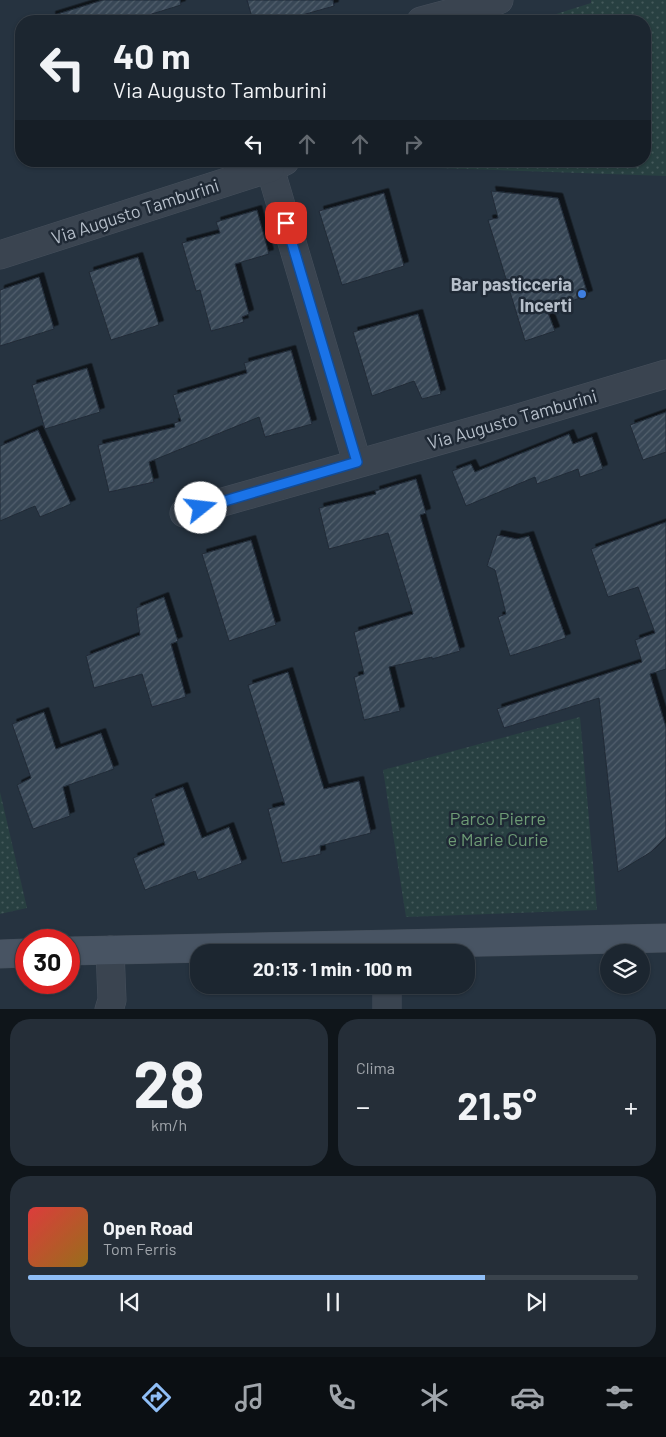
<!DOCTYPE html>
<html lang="it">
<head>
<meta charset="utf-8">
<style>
  :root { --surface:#1c2630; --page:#252e38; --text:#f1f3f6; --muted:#a0a5ab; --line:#3a434c; --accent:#8fbef7 }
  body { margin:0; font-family:Barlow,sans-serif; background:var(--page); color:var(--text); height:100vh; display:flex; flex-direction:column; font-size:19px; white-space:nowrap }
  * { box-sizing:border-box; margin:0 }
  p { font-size:16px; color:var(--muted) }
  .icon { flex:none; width:28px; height:28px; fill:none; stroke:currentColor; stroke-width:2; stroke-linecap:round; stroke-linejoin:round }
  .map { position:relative; height:1009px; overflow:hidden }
  .sheet { display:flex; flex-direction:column; gap:10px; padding:10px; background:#0f151a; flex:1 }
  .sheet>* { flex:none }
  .hud { position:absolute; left:15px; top:15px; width:636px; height:152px; border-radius:20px; box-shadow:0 1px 4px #0004,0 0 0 1px var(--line); background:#1c2630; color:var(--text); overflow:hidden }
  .tools { position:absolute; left:600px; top:944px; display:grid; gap:10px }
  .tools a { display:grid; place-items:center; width:50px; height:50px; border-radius:50%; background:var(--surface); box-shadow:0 1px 4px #0004,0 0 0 1px var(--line); font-size:25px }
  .speed { position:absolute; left:15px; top:929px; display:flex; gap:10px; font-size:25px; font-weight:700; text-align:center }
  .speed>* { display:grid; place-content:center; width:65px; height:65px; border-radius:50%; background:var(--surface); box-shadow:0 1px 4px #0004,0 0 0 1px var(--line); line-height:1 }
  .speed .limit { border:8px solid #d22; background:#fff; color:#111 }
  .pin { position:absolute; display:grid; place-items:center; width:42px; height:42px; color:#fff; margin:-21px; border-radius:10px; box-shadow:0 2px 8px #0006 }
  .me { position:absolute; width:55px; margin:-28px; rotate:74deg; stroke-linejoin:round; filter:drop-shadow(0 0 4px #0008) }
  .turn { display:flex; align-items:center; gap:18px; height:105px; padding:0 15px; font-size:22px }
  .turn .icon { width:65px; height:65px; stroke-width:2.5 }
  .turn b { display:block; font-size:35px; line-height:42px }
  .lanes { display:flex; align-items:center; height:48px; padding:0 15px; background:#0003; justify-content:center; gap:25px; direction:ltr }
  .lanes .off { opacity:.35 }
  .big { font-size:38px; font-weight:700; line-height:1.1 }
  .sheet .tile { flex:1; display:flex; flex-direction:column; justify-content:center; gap:8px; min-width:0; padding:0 18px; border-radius:20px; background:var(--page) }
  .sheet .dial { align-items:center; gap:0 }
  .dial b { font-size:65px; line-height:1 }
  .song { display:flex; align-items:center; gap:15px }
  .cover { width:60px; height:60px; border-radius:8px; background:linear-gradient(135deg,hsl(0 70% 55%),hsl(40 70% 35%)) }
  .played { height:5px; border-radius:2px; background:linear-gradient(90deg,var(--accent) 75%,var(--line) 75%) }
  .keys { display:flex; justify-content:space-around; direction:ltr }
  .heat { display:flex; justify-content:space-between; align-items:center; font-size:28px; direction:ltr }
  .sheet .tiles { flex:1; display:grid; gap:10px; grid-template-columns:1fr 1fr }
  .tile:last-child { grid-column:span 2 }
  .trip { position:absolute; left:190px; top:944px; width:285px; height:50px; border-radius:20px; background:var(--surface); box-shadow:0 1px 4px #0004,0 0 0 1px var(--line); font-weight:700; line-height:50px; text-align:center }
  .dock { display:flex; height:80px; justify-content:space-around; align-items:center; background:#0b0f13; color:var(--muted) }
  .dock .icon { width:35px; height:35px }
  .dock .on { color:var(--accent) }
  .dock b { font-size:22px; color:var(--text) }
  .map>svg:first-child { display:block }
  .grass { fill:url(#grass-dots) }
  .building { fill:url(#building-hatch); stroke:#212b37; filter:url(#shadow) }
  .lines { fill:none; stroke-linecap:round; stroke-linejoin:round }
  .minor-casing { stroke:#46505c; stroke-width:29 }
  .secondary-casing { stroke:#46505c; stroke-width:29 }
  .minor { stroke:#3a4450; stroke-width:28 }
  .secondary { stroke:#485463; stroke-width:28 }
  .route-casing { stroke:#114b97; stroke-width:12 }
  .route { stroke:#1a73e8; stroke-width:9 }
  .shop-dot { fill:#3f7fe0; stroke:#1f2935; stroke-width:2 }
  .labels { text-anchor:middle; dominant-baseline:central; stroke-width:5; stroke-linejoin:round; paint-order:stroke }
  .street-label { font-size:18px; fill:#b6bfca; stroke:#1f2935 }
  .poi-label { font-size:18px; font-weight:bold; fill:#b6bfca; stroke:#1f2935; text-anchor:end }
  .park-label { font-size:18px; fill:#6e9b75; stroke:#1f2935 }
</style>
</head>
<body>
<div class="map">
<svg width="666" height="1010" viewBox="0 0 666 1010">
  <defs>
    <pattern id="grass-dots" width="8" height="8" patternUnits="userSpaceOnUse" patternTransform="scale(1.25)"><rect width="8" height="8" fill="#284041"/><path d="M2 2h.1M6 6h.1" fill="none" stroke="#455a5b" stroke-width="1.8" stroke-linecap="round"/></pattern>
    <pattern id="building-hatch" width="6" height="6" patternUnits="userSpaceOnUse" patternTransform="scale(1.25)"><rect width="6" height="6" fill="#384756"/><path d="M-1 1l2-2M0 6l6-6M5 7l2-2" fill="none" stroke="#53606d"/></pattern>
    <filter id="shadow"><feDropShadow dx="4.5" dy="-4.5" stdDeviation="0" flood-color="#0009"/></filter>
  </defs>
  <rect width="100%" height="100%" fill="#263340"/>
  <g class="grass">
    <polygon points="591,0 666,0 666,176 318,164 319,161 645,161 645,21 534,21 591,3"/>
    <polygon points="580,717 597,910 406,917 383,770"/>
    <polygon points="0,792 27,908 0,914"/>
  </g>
  <g class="building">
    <polygon points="103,0 180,0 181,5 129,21 52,21 51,16"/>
    <polygon points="247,0 333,0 334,6 281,21 253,21"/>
    <polygon points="491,191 558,198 588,295 547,310 555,331 525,341 488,220 498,218"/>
    <polygon points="384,193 404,266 342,285 319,211"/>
    <polygon points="257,210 269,254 235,264 249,314 242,317 244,322 211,331 200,290 196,291 182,243 220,233 216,222"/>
    <polygon points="138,257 159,325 111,340 89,272"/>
    <polygon points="39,277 54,329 0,346 0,290"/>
    <polygon points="418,314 441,394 422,399 414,381 372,396 353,332"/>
    <polygon points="291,350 312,424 265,437 259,417 149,462 154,482 109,492 98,445 175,427 174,423 181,421 173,395 247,373 244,363"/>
    <polygon points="87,368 100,412 45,429 32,385"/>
    <polygon points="666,412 666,452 643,460 630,425"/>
    <polygon points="38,430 71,504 40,517 35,506 0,521 0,446"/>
    <polygon points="569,434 573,444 592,437 603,469 580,477 578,469 537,484 535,477 466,506 452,471 471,464 475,472"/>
    <polygon points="416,479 426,513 420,515 460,651 432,659 432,657 389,667 400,711 364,720 354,677 364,674 354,632 413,614 388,533 329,549 319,508 376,494 375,491"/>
    <polygon points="666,522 666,669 650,674 666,727 666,837 651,852 618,872 599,698 504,728 497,709 642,662 635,640 655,633 638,587 608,597 591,549"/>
    <polygon points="497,535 517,539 529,536 566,638 510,656 498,617 506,614 495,570 487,566"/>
    <polygon points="251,540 276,625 229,641 202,554"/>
    <polygon points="164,597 178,641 171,644 186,697 152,707 142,674 94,688 86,656 140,635 136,608"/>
    <polygon points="288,672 324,789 359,781 371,833 320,846 321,854 282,863 268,809 285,805 248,685"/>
    <polygon points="44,712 56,749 101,733 114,769 63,787 70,816 33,829 17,785 31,778 12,724"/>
    <polygon points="183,787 202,838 229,827 242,863 198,880 195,871 145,890 133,858 165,845 151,799"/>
  </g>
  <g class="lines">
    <g class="minor-casing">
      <g id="minor">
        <polyline points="421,21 499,0"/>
        <polyline points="285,161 270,168 357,462"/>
        <polyline points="0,255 270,168"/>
        <polyline points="184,513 512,420 666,374"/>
        <polyline points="387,985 387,1010"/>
        <polyline points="109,1010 112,1000 110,950"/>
      </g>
    </g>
    <g class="secondary-casing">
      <g id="secondary">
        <polyline points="69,951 666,938"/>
        <polyline points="0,954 26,953"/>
      </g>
    </g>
    <use href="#minor" class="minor"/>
    <use href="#secondary" class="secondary"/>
  </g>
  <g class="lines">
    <g class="route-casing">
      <polyline id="route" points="201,508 357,462 286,223"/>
    </g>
    <use href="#route" class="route"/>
  </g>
  <circle class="shop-dot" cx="582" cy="294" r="5"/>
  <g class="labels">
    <g class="street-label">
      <text transform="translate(135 211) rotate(-18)">Via Augusto Tamburini</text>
      <text transform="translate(512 419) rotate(-16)">Via Augusto Tamburini</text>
    </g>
    <g class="poi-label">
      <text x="572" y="284">Bar pasticceria<tspan x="572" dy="21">Incerti</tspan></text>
    </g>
    <g class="park-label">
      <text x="498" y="818">Parco Pierre<tspan x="498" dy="21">e Marie Curie</tspan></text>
    </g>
  </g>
</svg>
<div class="tools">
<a><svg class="icon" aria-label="layers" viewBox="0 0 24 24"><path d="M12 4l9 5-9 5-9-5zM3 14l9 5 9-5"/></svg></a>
</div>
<div class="speed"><div class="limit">30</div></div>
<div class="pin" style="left:286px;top:223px;background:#d93025"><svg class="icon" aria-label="arrive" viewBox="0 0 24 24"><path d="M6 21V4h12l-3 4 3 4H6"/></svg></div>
<svg class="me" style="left:201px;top:508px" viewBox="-20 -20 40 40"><circle r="19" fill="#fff"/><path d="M0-13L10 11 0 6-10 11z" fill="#1a73e8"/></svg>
<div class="trip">20:13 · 1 min · 100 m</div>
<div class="hud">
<div class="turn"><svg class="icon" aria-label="left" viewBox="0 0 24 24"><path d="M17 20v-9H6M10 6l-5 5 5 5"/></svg><div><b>40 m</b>Via Augusto Tamburini</div></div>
<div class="lanes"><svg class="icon" aria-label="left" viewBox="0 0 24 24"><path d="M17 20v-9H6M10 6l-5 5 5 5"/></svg><svg class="icon off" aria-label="ahead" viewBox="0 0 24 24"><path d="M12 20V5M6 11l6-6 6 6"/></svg><svg class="icon off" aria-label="ahead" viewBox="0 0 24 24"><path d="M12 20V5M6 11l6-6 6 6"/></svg><svg class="icon off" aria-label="right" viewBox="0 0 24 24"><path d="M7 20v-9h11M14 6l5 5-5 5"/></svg></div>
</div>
</div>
<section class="sheet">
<div class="tiles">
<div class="tile dial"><b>28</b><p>km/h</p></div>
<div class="tile"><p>Clima</p>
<div class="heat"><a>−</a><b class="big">21.5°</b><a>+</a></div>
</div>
<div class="tile">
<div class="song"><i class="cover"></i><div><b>Open Road</b><p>Tom Ferris</p></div></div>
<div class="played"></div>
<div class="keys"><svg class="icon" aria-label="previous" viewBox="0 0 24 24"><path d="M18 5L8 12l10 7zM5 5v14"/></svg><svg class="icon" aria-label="pause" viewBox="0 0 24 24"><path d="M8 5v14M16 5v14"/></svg><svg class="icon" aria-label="next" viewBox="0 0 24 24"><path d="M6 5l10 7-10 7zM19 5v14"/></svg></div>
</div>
</div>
</section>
<nav class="dock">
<b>20:12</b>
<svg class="icon on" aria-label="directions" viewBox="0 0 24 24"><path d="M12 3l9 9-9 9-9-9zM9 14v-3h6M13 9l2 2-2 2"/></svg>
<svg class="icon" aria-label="music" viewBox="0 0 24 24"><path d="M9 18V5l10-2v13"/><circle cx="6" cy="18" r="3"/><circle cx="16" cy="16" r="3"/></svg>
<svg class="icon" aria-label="phone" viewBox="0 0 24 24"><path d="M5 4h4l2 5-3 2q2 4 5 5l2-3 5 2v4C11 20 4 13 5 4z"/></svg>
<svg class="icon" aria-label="climate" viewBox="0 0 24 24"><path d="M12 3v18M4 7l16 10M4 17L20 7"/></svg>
<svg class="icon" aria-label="car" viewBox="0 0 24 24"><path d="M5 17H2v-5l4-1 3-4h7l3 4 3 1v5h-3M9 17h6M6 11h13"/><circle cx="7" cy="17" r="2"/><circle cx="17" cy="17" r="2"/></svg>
<svg class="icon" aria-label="filters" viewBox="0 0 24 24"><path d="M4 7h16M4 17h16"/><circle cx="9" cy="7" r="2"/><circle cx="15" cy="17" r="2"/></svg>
</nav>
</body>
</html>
